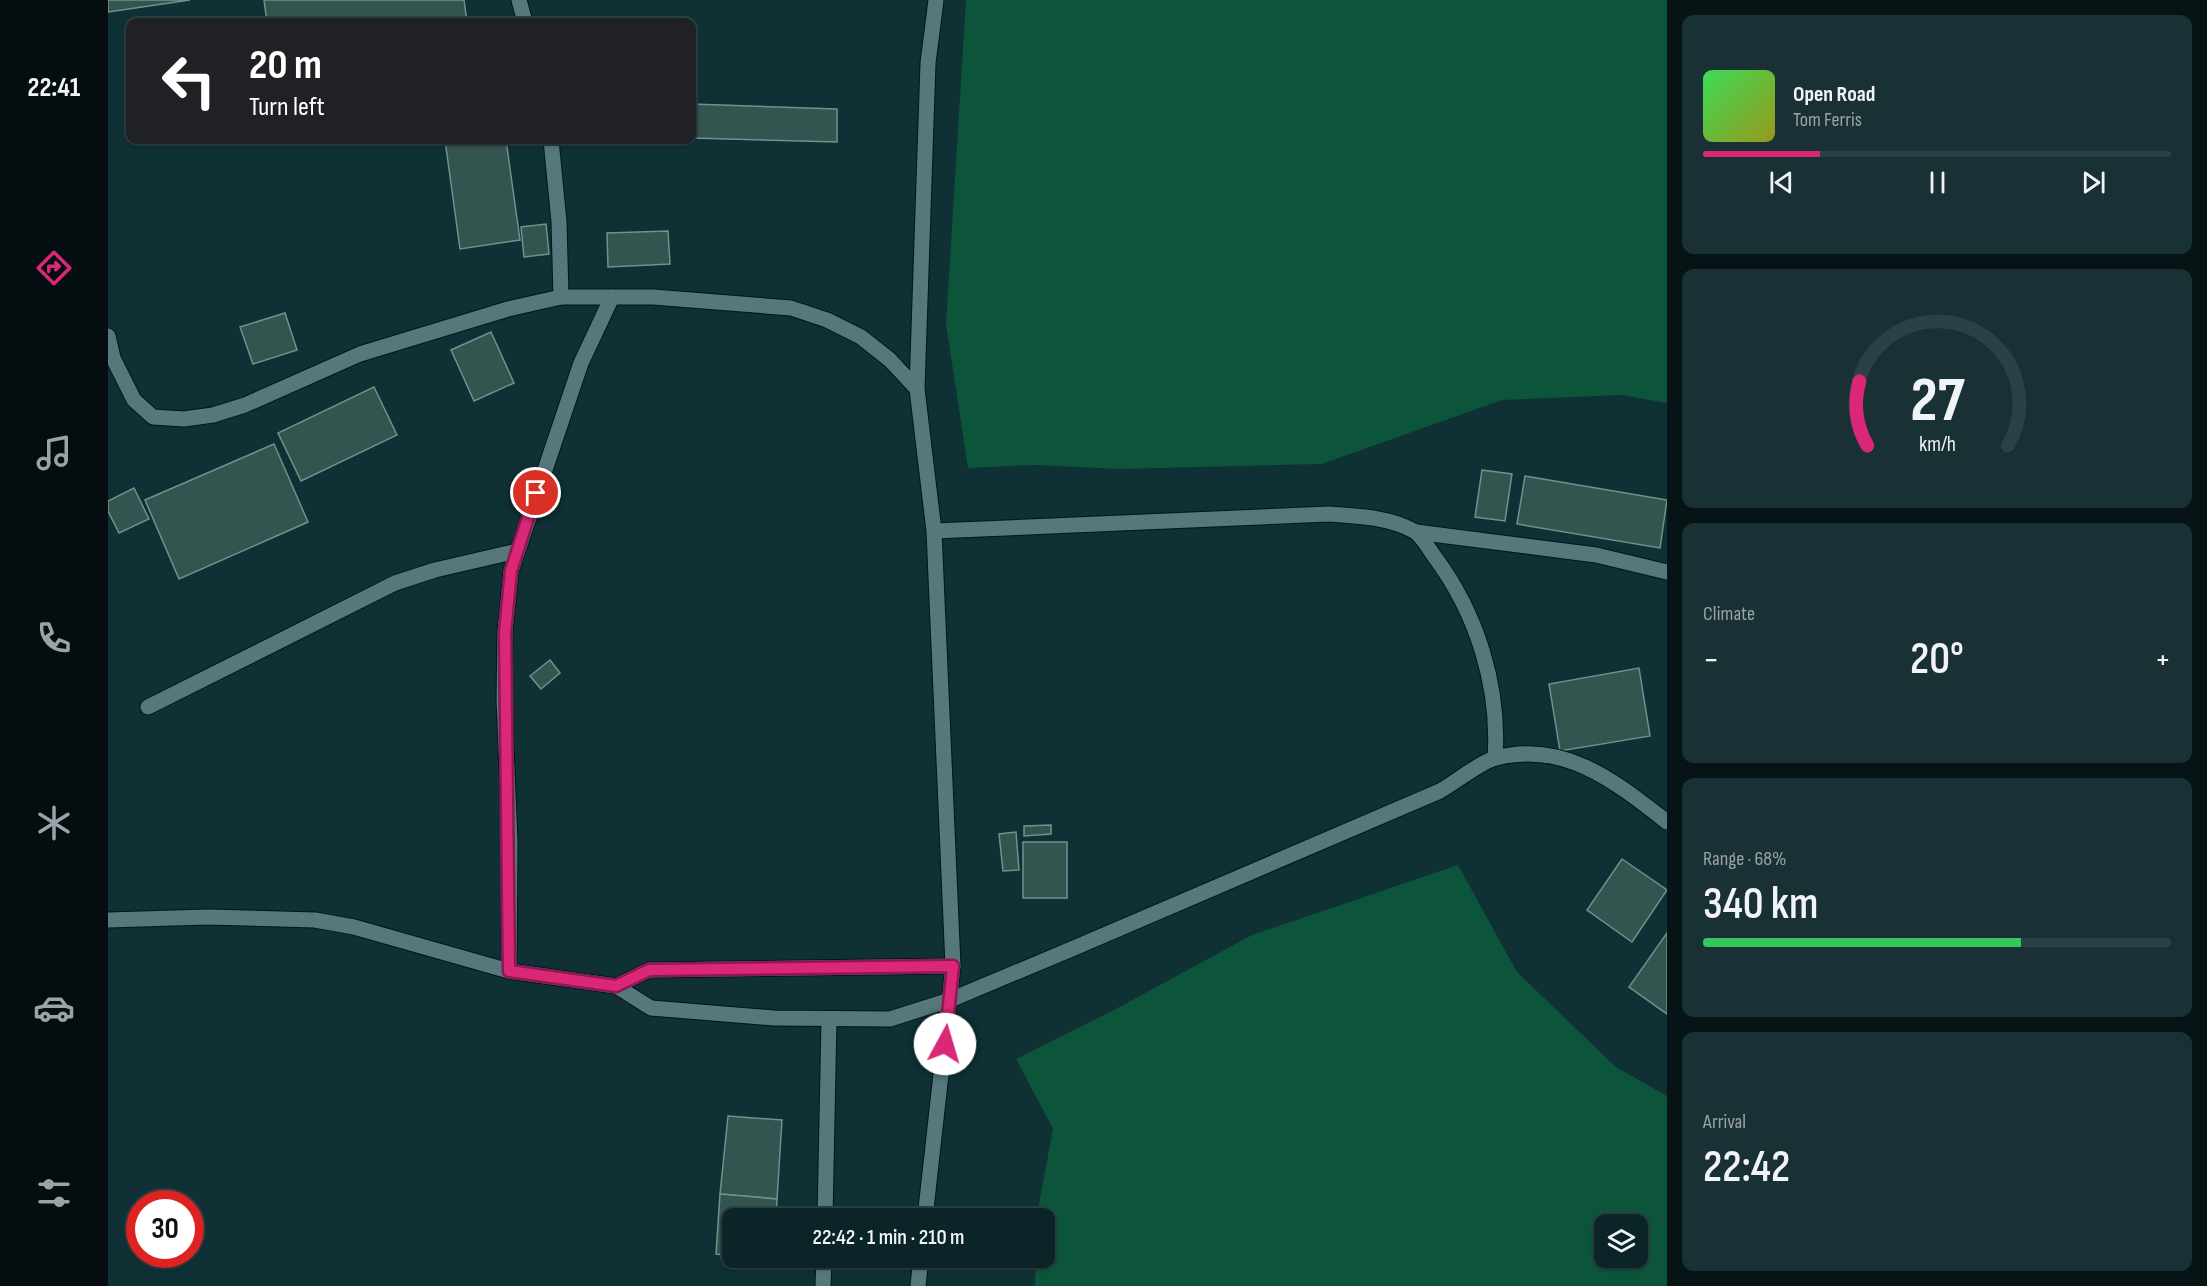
<!DOCTYPE html>
<html lang="en">
<head>
<meta charset="utf-8">
<style>
  :root { --surface:#0b2428; --page:#193034; --text:#f1f3f6; --muted:#9aa4a8; --line:#2b4145; --accent:#db2777 }
  body { margin:0; font-family:"Sofia Sans Condensed",sans-serif; background:var(--page); color:var(--text); height:100vh; display:flex; flex-direction:column; font-size:22px; white-space:nowrap }
  * { box-sizing:border-box; margin:0 }
  p { font-size:20px; color:var(--muted) }
  .icon { flex:none; width:33px; height:33px; fill:none; stroke:currentColor; stroke-width:2; stroke-linecap:round; stroke-linejoin:round }
  .map { position:relative; flex:1; overflow:hidden }
  .panel { display:flex; flex-direction:column; gap:15px; padding:15px; background:#061416; width:540px }
  .panel>* { flex:none }
  .hud { position:absolute; left:18px; top:18px; width:570px; height:126px; border-radius:12px; box-shadow:0 2px 4px #0004,0 0 0 2px var(--line); background:#202124; color:#fff; overflow:hidden }
  .fabs { position:absolute; left:1486px; top:1214px; display:grid; gap:12px }
  .fabs a { display:grid; place-items:center; width:54px; height:54px; border-radius:12px; background:var(--surface); box-shadow:0 2px 4px #0004,0 0 0 2px var(--line); font-size:30px }
  .speed { position:absolute; left:18px; top:1190px; display:flex; gap:12px; font-size:30px; font-weight:700; text-align:center }
  .speed>* { display:grid; place-content:center; width:78px; height:78px; border-radius:50%; background:var(--surface); box-shadow:0 2px 4px #0004,0 0 0 2px var(--line); line-height:1 }
  .speed .limit { border:9px solid #d22; background:#fff; color:#111 }
  .pin { position:absolute; display:grid; place-items:center; width:51px; height:51px; color:#fff; margin:-26px; border:3px solid #fff; border-radius:50%; box-shadow:0 2px 6px #0007 }
  .me { position:absolute; width:66px; margin:-33px; rotate:6deg; stroke-linejoin:round; filter:drop-shadow(0 0 4px #0008) }
  .turn { display:flex; align-items:center; gap:21px; height:126px; padding:0 24px; font-size:27px }
  .turn .icon { width:78px; height:78px; stroke-width:2.5 }
  .turn b { display:block; font-size:42px; line-height:51px }
  .big { font-size:45px; font-weight:600; line-height:1.1 }
  .panel .tile { flex:1; display:flex; flex-direction:column; justify-content:center; gap:9px; min-width:0; padding:0 21px; border-radius:12px; background:var(--page) }
  .panel .dial { align-items:center; gap:0 }
  .dial svg { height:156px; overflow:visible; fill:none; stroke:var(--line); stroke-width:7; stroke-linecap:round; text-anchor:middle }
  .dial text { fill:var(--text); stroke:none }
  .song { display:flex; align-items:center; gap:18px }
  .cover { width:72px; height:72px; border-radius:9px; background:linear-gradient(135deg,hsl(130 70% 55%),hsl(60 70% 35%)) }
  .played { height:6px; border-radius:3px; background:linear-gradient(90deg,var(--accent) 25%,var(--line) 25%) }
  .keys { display:flex; justify-content:space-around; direction:ltr }
  .heat { display:flex; justify-content:space-between; align-items:center; font-size:33px; direction:ltr }
  .charge { height:9px; border-radius:4px; background:linear-gradient(90deg,#34c759 68%,var(--line) 0) }
  .trip { position:absolute; left:614px; top:1208px; width:333px; height:60px; border-radius:12px; background:var(--surface); box-shadow:0 2px 4px #0004,0 0 0 2px var(--line); font-weight:600; line-height:60px; text-align:center }
  main { display:flex; flex:1; min-height:0 }
  .dock { display:flex; flex-direction:column; width:108px; justify-content:space-around; align-items:center; background:#040e10; color:var(--muted) }
  .dock .icon { width:42px; height:42px }
  .dock .current { color:var(--accent) }
  .dock b { font-size:27px; color:var(--text) }
  .map>svg:first-child { display:block }
  .green { fill:#0c543a; fill-rule:evenodd }
  .building { fill:#33544f; stroke:#70928d; stroke-width:1.5 }
  .lines { fill:none; stroke-linecap:round; stroke-linejoin:round }
  .service-casing { stroke:#01171a; stroke-width:17 }
  .minor-casing { stroke:#01171a; stroke-width:17 }
  .service { stroke:#56787d; stroke-width:15 }
  .minor { stroke:#56787d; stroke-width:15 }
  .route-casing { stroke:#8e194d; stroke-width:15 }
  .route { stroke:#db2777; stroke-width:10 }
</style>
</head>
<body>
<main>
<nav class="dock">
<b>22:41</b>
<svg class="icon current" aria-label="directions" viewBox="0 0 24 24"><path d="M12 3l9 9-9 9-9-9zM9 14v-3h6M13 9l2 2-2 2"/></svg>
<svg class="icon" aria-label="music" viewBox="0 0 24 24"><path d="M9 18V5l10-2v13"/><circle cx="6" cy="18" r="3"/><circle cx="16" cy="16" r="3"/></svg>
<svg class="icon" aria-label="phone" viewBox="0 0 24 24"><path d="M5 4h4l2 5-3 2q2 4 5 5l2-3 5 2v4C11 20 4 13 5 4z"/></svg>
<svg class="icon" aria-label="climate" viewBox="0 0 24 24"><path d="M12 3v18M4 7l16 10M4 17L20 7"/></svg>
<svg class="icon" aria-label="car" viewBox="0 0 24 24"><path d="M5 17H2v-5l4-1 3-4h7l3 4 3 1v5h-3M9 17h6M6 11h13"/><circle cx="7" cy="17" r="2"/><circle cx="17" cy="17" r="2"/></svg>
<svg class="icon" aria-label="filters" viewBox="0 0 24 24"><path d="M4 7h16M4 17h16"/><circle cx="9" cy="7" r="2"/><circle cx="15" cy="17" r="2"/></svg>
</nav>
<div class="map">
<svg width="1559" height="1286" viewBox="0 0 1559 1286">
  <rect width="100%" height="100%" fill="#0f3035"/>
  <g class="green">
    <polygon points="858,0 1559,0 1559,403 1513,395 1394,400 1214,464 1011,469 926,465 860,468 838,324"/>
    <path d="M1350,865L1409,972L1508,1067L1559,1096V1286H927L928,1257H936V1218H930V1209L945,1129L908,1059L1004,1011L1144,935ZM1497,1224H1530V1257H1497Z"/>
  </g>
  <g class="building">
    <polygon points="0,0 82,0 0,12"/>
    <polygon points="156,0 356,0 359,22 159,22"/>
    <polygon points="584,104 729,109 729,142 584,138"/>
    <polygon points="337,140 398,140 412,240 352,249"/>
    <polygon points="438,224 441,254 416,257 413,227"/>
    <polygon points="560,231 562,264 500,267 499,233"/>
    <polygon points="177,313 189,350 145,364 132,327"/>
    <polygon points="383,332 406,383 366,401 343,350"/>
    <polygon points="266,387 289,435 193,481 170,433"/>
    <polygon points="166,444 200,522 71,579 37,500"/>
    <polygon points="1374,470 1404,474 1397,521 1367,517"/>
    <polygon points="1417,476 1559,500 1552,548 1409,524"/>
    <polygon points="26,488 41,519 11,533 0,511 0,501"/>
    <polygon points="442,660 452,673 433,689 422,676"/>
    <polygon points="1531,668 1542,736 1452,751 1441,684"/>
    <polygon points="943,825 943,834 916,836 916,826"/>
    <polygon points="908,832 911,870 895,871 891,834"/>
    <rect x="915" y="842" width="44" height="56"/>
    <polygon points="1514,859 1559,890 1524,942 1479,910"/>
    <polygon points="1559,933 1559,1014 1521,987"/>
    <polygon points="620,1116 674,1120 669,1199 612,1194"/>
    <polygon points="612,1194 669,1199 668,1218 624,1218 624,1256 608,1254"/>
  </g>
  <g class="lines">
    <g class="service-casing">
      <g id="service">
        <polyline points="411,0 417,22"/>
        <polyline points="443,140 451,222 453,297"/>
        <polyline points="717,1218 721,1019"/>
        <polyline points="715,1286 716,1257"/>
      </g>
    </g>
    <g class="minor-casing">
      <g id="minor">
        <polyline points="0,336 5,358 26,400 45,417 76,419 105,415 137,405 252,354 400,309 453,297 545,297 683,308 719,320 753,337 782,360 809,389 826,531 845,966 817,1218"/>
        <polyline points="809,389 820,63 828,0"/>
        <path d="M826,531L1221,514C1250,516 1281,517 1306,531C1314,536 1321,549 1326,556C1369,613 1392,687 1387,758"/>
        <polyline points="1308,532 1488,555 1559,572"/>
        <polyline points="40,707 287,583 327,570 409,551"/>
        <path d="M0,920L100,917L207,920L246,927L401,971L508,986L543,1008L666,1018L782,1019L842,1000L966,948L1332,791C1348,782 1372,762 1388,758C1457,740 1509,783 1559,822"/>
        <polyline points="401,971 402,842 396,699 397,632 403,571 473,363 504,297"/>
        <polyline points="508,986 541,970 845,966"/>
        <polyline points="810,1286 813,1257"/>
      </g>
    </g>
    <use href="#service" class="service"/>
    <use href="#minor" class="minor"/>
  </g>
  <g class="lines">
    <g class="route-casing">
      <polyline id="route" points="428,493 403,571 397,632 401,971 508,986 541,970 845,966 837,1044"/>
    </g>
    <use href="#route" class="route"/>
  </g>
</svg>
<div class="fabs">
<a><svg class="icon" aria-label="layers" viewBox="0 0 24 24"><path d="M12 4l9 5-9 5-9-5zM3 14l9 5 9-5"/></svg></a>
</div>
<div class="speed"><div class="limit">30</div></div>
<div class="pin" style="left:428px;top:493px;background:#d93025"><svg class="icon" aria-label="arrive" viewBox="0 0 24 24"><path d="M6 21V4h12l-3 4 3 4H6"/></svg></div>
<svg class="me" style="left:837px;top:1044px" viewBox="-20 -20 40 40"><circle r="19" fill="#fff"/><path d="M0-13L10 11 0 6-10 11z" fill="#db2777"/></svg>
<div class="trip">22:42 · 1 min · 210 m</div>
<div class="hud">
<div class="turn"><svg class="icon" aria-label="left" viewBox="0 0 24 24"><path d="M17 20v-9H6M10 6l-5 5 5 5"/></svg><div><b>20 m</b>Turn left</div></div>
</div>
</div>
<section class="panel">
<div class="tile">
<div class="song"><i class="cover"></i><div><b>Open Road</b><p>Tom Ferris</p></div></div>
<div class="played"></div>
<div class="keys"><svg class="icon" aria-label="previous" viewBox="0 0 24 24"><path d="M18 5L8 12l10 7zM5 5v14"/></svg><svg class="icon" aria-label="pause" viewBox="0 0 24 24"><path d="M8 5v14M16 5v14"/></svg><svg class="icon" aria-label="next" viewBox="0 0 24 24"><path d="M6 5l10 7-10 7zM19 5v14"/></svg></div>
</div>
<div class="tile dial"><svg viewBox="0 0 100 80">
<path d="M14 69A42 42 0 1 1 86 69"/>
<path d="M14 69A42 42 0 0 1 10 36" stroke="#db2777"/>
<text x="50" y="56" font-size="32" font-weight="700">27</text>
<text x="50" y="72" font-size="11">km/h</text>
</svg></div>
<div class="tile"><p>Climate</p>
<div class="heat"><a>−</a><b class="big">20°</b><a>+</a></div>
</div>
<div class="tile"><p>Range · 68%</p><b class="big">340 km</b><div class="charge"></div></div>
<div class="tile"><p>Arrival</p><b class="big">22:42</b></div>
</section>
</main>
</body>
</html>
